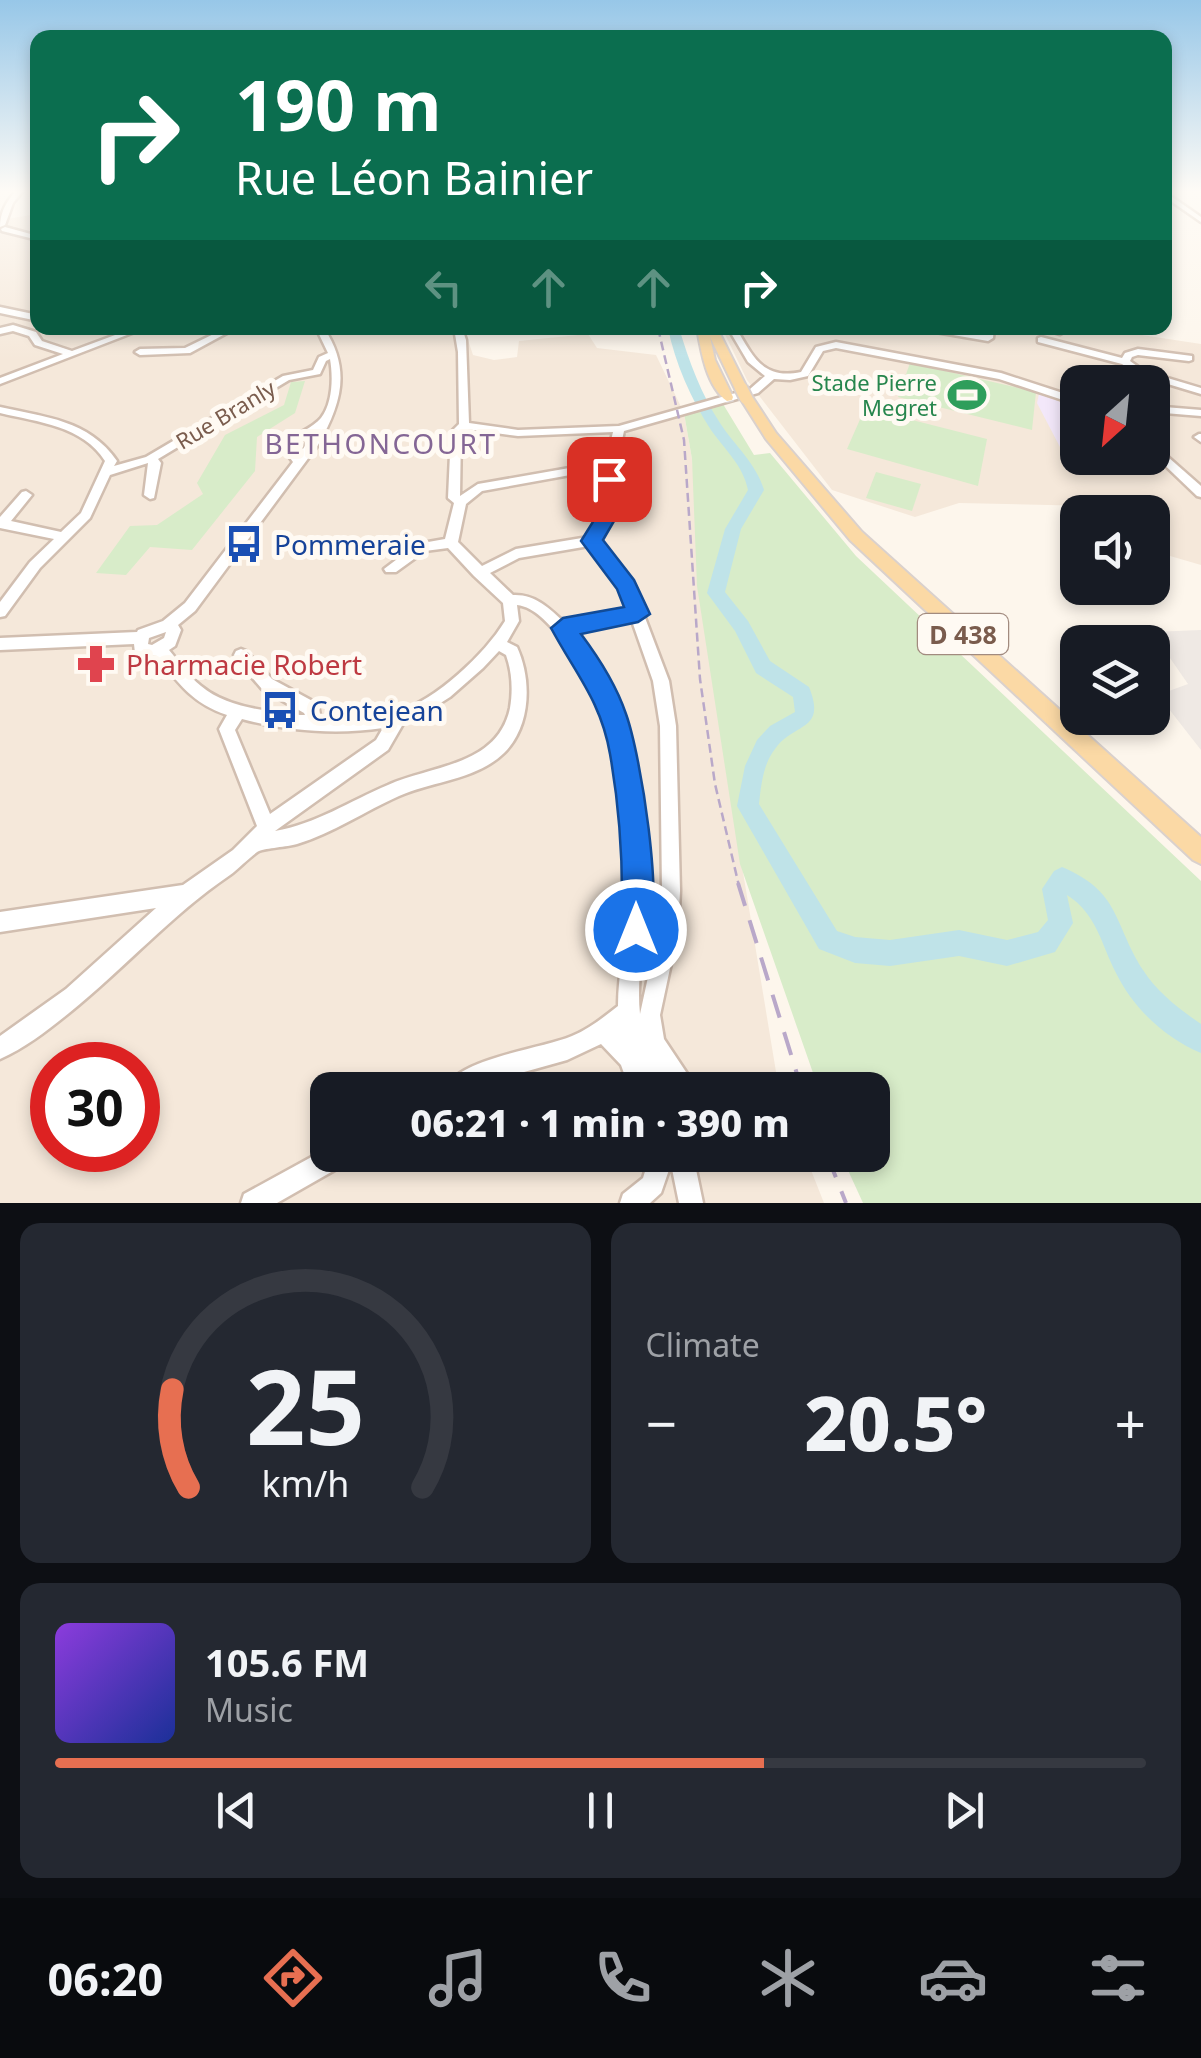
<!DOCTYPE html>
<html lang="en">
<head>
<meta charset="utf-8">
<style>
  :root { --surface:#171b24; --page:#242831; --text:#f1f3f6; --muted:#9ea1a6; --line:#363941; --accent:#e76f51 }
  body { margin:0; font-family:"Noto Sans",sans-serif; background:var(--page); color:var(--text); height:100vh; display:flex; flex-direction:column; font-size:38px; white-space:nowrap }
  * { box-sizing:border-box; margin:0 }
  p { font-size:32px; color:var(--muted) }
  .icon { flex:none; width:55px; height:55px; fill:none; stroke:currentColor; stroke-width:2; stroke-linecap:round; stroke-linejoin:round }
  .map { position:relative; height:1203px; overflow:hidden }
  .drawer { display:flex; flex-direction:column; gap:20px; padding:20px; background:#0d0f14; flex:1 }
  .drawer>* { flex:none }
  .banner { position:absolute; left:30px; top:30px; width:1142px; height:305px; border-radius:20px; box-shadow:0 5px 15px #0003; background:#0b6e4f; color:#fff; overflow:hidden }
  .needle { width:65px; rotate:207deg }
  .buttons { position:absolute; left:1060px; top:365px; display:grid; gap:20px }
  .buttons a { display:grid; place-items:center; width:110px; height:110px; border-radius:20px; background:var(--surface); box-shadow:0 5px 15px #0003; font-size:50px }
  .speed { position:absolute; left:30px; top:1042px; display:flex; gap:20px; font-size:50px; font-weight:700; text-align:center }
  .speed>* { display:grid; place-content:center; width:130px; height:130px; border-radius:50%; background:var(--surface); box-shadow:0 5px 15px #0003; line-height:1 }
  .speed .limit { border:15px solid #d22; background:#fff; color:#111 }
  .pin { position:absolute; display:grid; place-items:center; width:85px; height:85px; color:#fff; margin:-42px; border-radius:20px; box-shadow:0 5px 15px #0006 }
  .me { position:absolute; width:110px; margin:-55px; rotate:0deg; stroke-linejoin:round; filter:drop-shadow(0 0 8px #0008) }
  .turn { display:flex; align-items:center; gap:35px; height:210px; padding:0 40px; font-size:45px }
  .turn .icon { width:130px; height:130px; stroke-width:2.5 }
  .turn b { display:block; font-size:70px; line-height:85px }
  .lanes { display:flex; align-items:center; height:95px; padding:0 40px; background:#0003; justify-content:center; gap:50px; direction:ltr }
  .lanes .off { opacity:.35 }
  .big { font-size:75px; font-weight:800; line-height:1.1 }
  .drawer .widget { flex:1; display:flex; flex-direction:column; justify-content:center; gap:15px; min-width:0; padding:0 35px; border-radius:20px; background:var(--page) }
  .drawer .dial { align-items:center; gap:0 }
  .dial svg { height:260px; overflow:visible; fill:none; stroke:var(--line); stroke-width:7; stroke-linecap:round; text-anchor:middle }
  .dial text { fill:var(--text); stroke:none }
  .song { display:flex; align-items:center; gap:30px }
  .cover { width:120px; height:120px; border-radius:15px; background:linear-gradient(135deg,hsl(270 70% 55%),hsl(230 70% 35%)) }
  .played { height:10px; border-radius:5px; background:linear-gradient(90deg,var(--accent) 65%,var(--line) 65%) }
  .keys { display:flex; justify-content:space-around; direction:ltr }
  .heat { display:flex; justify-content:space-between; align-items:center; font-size:55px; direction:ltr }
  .drawer .tiles { flex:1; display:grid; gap:20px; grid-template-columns:1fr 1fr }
  .widget:last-child { grid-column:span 2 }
  .trip { position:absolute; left:310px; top:1072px; width:580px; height:100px; border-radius:20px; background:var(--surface); box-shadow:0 5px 15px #0003; font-weight:800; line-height:100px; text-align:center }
  .dock { display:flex; height:160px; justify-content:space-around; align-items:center; background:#090b0e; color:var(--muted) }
  .dock .icon { width:70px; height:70px }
  .dock .on { color:var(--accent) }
  .dock b { font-size:45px; color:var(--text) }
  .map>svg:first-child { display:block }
  .residential { fill:#f5e8da; fill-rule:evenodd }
  .industrial { fill:#efe9e4 }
  .education { fill:#f3e8fa }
  .green { fill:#d8ecc9 }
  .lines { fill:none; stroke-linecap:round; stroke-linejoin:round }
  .river { fill:#bfe3e8; fill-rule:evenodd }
  .minor-casing { stroke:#d1beb0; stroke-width:5 }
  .major-casing { stroke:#dad1cd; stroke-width:4 }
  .minor { fill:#fff; fill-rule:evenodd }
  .major { fill:#fbd9a5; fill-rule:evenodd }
  .rail-far1 { stroke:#b9a8c9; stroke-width:2.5; stroke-dasharray:9 5; stroke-linecap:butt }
  .rail { stroke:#b9a8c9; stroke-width:4; stroke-dasharray:24 15; stroke-linecap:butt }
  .major-bridge-casing { stroke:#dad1cd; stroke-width:16; stroke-linecap:butt }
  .major-bridge { stroke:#fbd9a5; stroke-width:12 }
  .route { fill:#1a73e8; stroke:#114b97; stroke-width:2.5 }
  .labels { text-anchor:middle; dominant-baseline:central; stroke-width:10; stroke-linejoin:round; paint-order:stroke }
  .far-leisure-label { font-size:22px; fill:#27864d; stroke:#fffaf3; text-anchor:end }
  .far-street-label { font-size:22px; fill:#7a5c4d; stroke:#fffaf3 }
  .shield { fill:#fffaf3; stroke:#a28b7f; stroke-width:2.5 }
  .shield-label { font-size:25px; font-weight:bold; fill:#7a5c4d }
  .far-quarter-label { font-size:28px; letter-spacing:2.5px; fill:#846695; stroke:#fffaf3 }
  .transit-label { font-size:28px; fill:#164399; stroke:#fffaf3; text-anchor:start }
  .health-label { font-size:28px; fill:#be3a42; stroke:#fffaf3; text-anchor:start }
</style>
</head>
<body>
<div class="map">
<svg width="1201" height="1203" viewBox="0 0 1201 1203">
  <rect width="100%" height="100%" fill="#fdf6ec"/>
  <g class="residential">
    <path d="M37,214L38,328H464L473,355L494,360L517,357L519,341L588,334L597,348L656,355L684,413L692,459L727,775L779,1090H328V1155H805L824,1203H0V220ZM52,1065H138V1150H52Z"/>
    <path d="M722,328H1096L1201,344V565L1153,551L1152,512H1100L1093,506L959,503L915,517L832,490L747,380ZM1078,382H1152V458H1078Z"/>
  </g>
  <polygon class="industrial" points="1201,630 1201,750 1158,695 1188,684 1152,632"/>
  <polygon class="education" points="1039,394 1077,408 1077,450 1061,449 1037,403"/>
  <g class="green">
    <polygon points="910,363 1036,392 1032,430 898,397"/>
    <polygon points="305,381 295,413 257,437 255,471 192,550 150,547 126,575 96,573 130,526 157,525 203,494 197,483 225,435 284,405 291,382"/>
    <polygon points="723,404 754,455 770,453 856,556 1201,881 1201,1203 863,1203 841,1155 872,1155 872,1090 819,1090 740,864 697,586 692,459 684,413"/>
    <polygon points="865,408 987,439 978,486 847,449"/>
    <polygon points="876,472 921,484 912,511 866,498"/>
  </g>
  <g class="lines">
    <path class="river" d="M668,328H679C689,361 701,394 720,423C735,446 756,463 764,490L741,529L725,592L748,621L770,661L809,687C827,732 794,722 775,749C763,764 761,786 759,804L837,931L855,937L890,940L959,930L1007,940L1038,932L1048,920L1042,889L1054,871L1062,867C1121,892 1113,923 1143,970C1157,992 1179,1009 1201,1024V1053C1165,1038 1133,1008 1116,973C1101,944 1097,914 1067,895L1073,923L1055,952L1007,966L959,956L890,966L855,963L819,949L737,806L745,766L757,740L770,726L795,712L793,697L756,673L735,631L707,593L725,529L748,490C743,465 725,450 711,430C691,399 675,363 668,328Z"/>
    <g class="minor-casing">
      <g id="minor">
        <path d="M15,192H22L13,203L5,225L0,227C0,213 6,202 15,192Z"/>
        <polygon points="1165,192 1201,217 1201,222 1165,197"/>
        <polygon points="5,227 38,236 38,240 2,231 1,229"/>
        <polygon points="0,307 38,315 38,321 0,313"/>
        <polygon points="13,325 36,332 42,341 72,351 134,328 145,328 0,384 0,378 63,354 35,345 29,336 13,331 0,334 0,328"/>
        <polygon points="226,328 236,328 190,353 140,355 135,352 140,349 185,348"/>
        <path d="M316,328H324C351,369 342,403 318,445L195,611L178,625L181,630L175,646L169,650C179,662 188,676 201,686C227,708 267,711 300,715H305L304,713L262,689L236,659L234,655L236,651L241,649L246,651L272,679L318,704L320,716C346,718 374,719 399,711C436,700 485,654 505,621L503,603L474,576L448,548L425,551L396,572H386L384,569L417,544L445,539L454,503L448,498L451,432L459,424L458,352L454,328H462L466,340L469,423L518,430L619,426L750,389L765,376L748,362L728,328H736C753,357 763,380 801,372L816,347L836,342L1001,373L1078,398V405L999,379L836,348L823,351L808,376L790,380L774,379L758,393L624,431L619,454L608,467L619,500L599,541L633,586L669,681L676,726L680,891L678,931L660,1015L664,1039L698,1090H674L665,1077L670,1090H630L621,1065L601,1044L567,1060L496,1080L475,1090H444C457,1058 542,1049 572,1036C589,1029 604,1017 618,1006C618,973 626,940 627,906C632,820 622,701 560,636C548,624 535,607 517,605L519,621L507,642L517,647C532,680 531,726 504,753C476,780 433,781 399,796C365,811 333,833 297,844C287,847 266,848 259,851C253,854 238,869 230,875C171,915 125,968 69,1013C48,1030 25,1048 0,1059V1036L66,989L156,908L0,932V912L183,885L233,850L257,826L219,729L227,715C192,703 179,684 157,656L135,653L134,644L0,650V638L137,632L138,630L163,621L185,603L293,462L285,451L286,442C295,434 313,428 321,418C333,403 333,376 330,359L326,361L320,374L289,380L158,459L161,463L154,498L150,499L144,495L148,463L110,475L90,518L40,568L5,616L0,617V602L30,562L54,539L0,528V517L22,492L26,491L32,495L11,521L61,532L81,513L105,461C83,426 38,422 0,413V407C45,417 89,420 117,461L114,466L146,457L283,376L313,370L319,357L328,353ZM466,429L518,436L613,432L608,453L598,463L478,484L460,496L461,433ZM314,432L299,455L297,451L296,443ZM598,470L607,500L588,537L516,549L482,566L458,542L466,504L482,491ZM589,546L620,588L628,610L564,622C549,608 535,594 513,595L490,573L519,558ZM632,621L653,681L660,726L662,891L658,931L640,1014C636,978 645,942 647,907C649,823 635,694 573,632ZM166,632L164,638L152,645L148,644L149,638ZM499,651L506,655C512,672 513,690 510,708C498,766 432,765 388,785C350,801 316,824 275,831L388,750L403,724L417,718L450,697L483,668ZM242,719C286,731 337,735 383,728L376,740L270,814L235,730Z"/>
        <polygon points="926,328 943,328 984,335 986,328 994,328 993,338 988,341 930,331"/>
        <polygon points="1041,328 1056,328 1065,331 1060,334"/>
        <polygon points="1041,337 1122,358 1125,353 1138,349 1192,356 1192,360 1189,361 1138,355 1132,357 1130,361 1144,371 1201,388 1201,394 1138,375 1122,364 1038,342 1038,338"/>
        <polygon points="1152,406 1201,410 1201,416 1152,412"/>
        <polygon points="1199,434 1201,434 1201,442 1194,437"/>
        <polygon points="1152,443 1201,486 1201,497 1197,496 1152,453"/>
        <polygon points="872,1123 883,1127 887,1135 883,1143 872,1147"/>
        <polygon points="328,1148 328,1155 351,1155 347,1163 277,1203 241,1203 244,1194"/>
        <polygon points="650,1155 693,1155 703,1203 679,1203 671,1164 661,1193 650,1203 620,1203 623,1194 643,1178"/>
      </g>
    </g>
    <g class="major-casing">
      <g id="major">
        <path d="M697,328H717L747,388L736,391L710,337L715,360L733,397L732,400L727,401C707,387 701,352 697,328Z"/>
        <polygon points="746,394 751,395 776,433 862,532 1201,837 1201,864 1193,860 850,540 766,439 740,398"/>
      </g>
    </g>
    <use href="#minor" class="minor"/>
    <use href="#major" class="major"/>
    <polyline class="rail-far1" points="658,328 684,440 700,679 715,784 739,886"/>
    <g class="rail">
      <polyline points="738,883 802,1090"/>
      <polyline points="827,1155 846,1203"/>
    </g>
    <g class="major-bridge-casing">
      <polyline id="major-bridge" points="741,388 746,398"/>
    </g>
    <use href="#major-bridge" class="major-bridge"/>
  </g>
  <linearGradient id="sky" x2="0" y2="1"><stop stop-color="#97c7e8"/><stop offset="0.53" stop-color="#fefbf6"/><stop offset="1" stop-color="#fefbf6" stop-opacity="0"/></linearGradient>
  <rect width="1201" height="361" fill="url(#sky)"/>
  <path class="route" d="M609,473L619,479L621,509L603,540L634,580L650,614L638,622L581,634C599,658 616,684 626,714C641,756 664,902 648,941L636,946L625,941C618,926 622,912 622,895C622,850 618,799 610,754C601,701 575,673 551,628L563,618L624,607L617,589L581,541L601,509L600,479Z"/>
  <defs>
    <g id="stadium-bare" transform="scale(3)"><path d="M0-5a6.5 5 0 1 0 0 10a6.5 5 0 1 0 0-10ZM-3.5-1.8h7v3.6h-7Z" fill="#2e9e5b" stroke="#fffaf3" stroke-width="2.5" paint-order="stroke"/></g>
    <g id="bus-bare" transform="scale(3)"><path d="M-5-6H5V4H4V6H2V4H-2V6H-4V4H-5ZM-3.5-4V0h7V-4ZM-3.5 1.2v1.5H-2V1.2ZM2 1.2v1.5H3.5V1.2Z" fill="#1a4fb4" stroke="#fffaf3" stroke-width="2.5" paint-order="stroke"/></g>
    <g id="pharmacy-bare" transform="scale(3)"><path d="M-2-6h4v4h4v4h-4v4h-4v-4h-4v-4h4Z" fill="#e0444e" stroke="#fffaf3" stroke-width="2.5" paint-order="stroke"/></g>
  </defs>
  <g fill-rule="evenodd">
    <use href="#stadium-bare" x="967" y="395"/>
    <use href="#bus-bare" x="244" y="544"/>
    <use href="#pharmacy-bare" x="96" y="664"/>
    <use href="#bus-bare" x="280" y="710"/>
  </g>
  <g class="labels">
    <g class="far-leisure-label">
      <text x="937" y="382">Stade Pierre<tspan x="937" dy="25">Megret</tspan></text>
    </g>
    <g class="far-street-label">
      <text transform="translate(225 414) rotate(-31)">Rue Branly</text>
    </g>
    <rect class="shield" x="918" y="614" width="90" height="40" rx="8"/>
    <g class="shield-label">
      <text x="963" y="634">D 438</text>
    </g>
    <g class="far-quarter-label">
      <text x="381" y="443">BETHONCOURT</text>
    </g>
    <g class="transit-label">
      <text x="274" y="544">Pommeraie</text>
      <text x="310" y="710">Contejean</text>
    </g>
    <g class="health-label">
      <text x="126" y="664">Pharmacie Robert</text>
    </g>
  </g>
</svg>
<div class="buttons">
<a><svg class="needle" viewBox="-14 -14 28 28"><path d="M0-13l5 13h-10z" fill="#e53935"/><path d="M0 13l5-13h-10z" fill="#9ea1a6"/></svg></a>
<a><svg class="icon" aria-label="sound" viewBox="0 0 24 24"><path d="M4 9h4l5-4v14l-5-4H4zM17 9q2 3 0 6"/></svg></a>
<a><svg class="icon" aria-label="layers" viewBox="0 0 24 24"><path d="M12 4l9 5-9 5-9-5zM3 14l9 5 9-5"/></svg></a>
</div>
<div class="speed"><div class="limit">30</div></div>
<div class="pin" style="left:609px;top:479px;background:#d93025"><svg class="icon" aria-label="arrive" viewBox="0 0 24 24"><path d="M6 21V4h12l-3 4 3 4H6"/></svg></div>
<svg class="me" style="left:636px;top:930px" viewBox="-20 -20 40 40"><circle r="17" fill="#1a73e8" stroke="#fff" stroke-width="3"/><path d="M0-11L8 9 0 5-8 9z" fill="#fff"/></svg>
<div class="trip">06:21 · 1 min · 390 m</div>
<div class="banner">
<div class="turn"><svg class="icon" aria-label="right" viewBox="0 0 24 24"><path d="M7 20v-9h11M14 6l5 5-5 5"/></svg><div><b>190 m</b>Rue Léon Bainier</div></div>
<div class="lanes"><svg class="icon off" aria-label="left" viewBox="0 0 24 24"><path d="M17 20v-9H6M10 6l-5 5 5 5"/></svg><svg class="icon off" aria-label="ahead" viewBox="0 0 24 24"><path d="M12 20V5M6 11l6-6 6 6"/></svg><svg class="icon off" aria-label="ahead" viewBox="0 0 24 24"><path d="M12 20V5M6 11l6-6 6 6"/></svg><svg class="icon" aria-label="right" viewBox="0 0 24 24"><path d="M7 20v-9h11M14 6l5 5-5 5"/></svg></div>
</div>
</div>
<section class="drawer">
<div class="tiles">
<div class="widget dial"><svg viewBox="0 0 100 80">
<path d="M14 69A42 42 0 1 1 86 69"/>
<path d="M14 69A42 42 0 0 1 9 39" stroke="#e76f51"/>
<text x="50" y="56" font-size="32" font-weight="700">25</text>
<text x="50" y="72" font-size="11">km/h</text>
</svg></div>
<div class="widget"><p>Climate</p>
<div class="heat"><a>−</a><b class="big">20.5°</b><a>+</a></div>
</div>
<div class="widget">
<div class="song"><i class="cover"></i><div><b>105.6 FM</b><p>Music</p></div></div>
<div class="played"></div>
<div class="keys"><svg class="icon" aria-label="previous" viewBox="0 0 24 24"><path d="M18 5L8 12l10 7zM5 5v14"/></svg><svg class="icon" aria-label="pause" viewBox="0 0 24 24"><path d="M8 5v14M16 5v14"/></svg><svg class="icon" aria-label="next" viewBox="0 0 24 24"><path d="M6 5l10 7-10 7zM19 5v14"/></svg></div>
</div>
</div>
</section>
<nav class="dock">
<b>06:20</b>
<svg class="icon on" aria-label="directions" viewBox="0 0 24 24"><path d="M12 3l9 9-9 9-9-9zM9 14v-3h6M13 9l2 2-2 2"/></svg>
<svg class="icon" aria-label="music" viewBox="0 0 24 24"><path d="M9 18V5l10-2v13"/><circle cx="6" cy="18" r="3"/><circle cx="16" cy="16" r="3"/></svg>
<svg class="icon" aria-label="phone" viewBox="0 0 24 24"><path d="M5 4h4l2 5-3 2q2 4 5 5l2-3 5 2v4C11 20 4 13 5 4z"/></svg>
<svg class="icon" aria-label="climate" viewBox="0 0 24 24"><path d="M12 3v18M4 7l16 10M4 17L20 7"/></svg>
<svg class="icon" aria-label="car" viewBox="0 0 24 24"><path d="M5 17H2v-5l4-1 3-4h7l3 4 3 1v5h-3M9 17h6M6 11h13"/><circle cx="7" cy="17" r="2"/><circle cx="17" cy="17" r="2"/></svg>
<svg class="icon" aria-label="filters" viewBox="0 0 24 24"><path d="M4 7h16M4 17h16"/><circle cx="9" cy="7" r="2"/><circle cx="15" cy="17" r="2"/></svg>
</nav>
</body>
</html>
